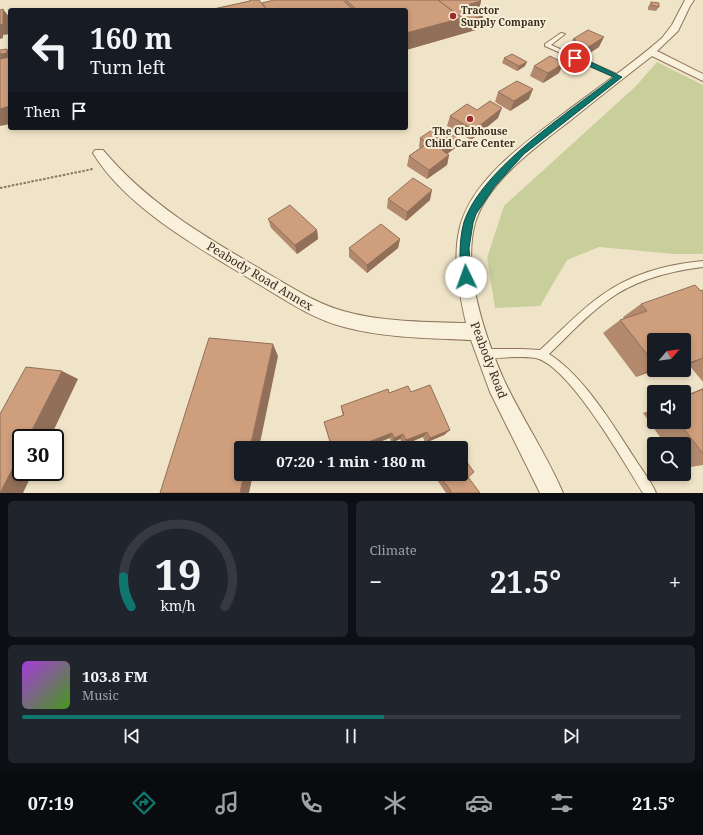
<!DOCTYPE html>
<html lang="en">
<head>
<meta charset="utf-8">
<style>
  :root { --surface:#171b24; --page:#20242c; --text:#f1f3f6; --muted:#9ea1a6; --line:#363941; --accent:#0f766e }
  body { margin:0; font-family:"Noto Serif",serif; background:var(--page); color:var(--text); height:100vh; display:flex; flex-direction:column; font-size:15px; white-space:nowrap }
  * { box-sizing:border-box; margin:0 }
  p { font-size:13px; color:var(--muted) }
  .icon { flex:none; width:22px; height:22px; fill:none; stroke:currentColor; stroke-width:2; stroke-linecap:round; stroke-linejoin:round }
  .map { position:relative; height:493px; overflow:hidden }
  .details { display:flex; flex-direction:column; gap:8px; padding:8px; background:#0d0f14; flex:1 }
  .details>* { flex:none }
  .banner { position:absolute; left:8px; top:8px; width:400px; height:122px; border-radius:4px; box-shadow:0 2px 6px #0003; background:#171b24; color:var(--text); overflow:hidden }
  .needle { width:26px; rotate:62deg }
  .tools { position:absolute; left:647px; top:333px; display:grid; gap:8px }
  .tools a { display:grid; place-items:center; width:44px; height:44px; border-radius:4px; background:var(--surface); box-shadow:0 2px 6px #0003; font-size:20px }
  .speed { position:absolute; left:12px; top:429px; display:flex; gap:8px; font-size:20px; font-weight:700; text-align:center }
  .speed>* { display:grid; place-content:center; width:52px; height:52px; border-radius:50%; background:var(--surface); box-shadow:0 2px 6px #0003; line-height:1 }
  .speed .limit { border:2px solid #111; border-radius:6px; background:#fff; color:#111 }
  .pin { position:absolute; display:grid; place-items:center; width:34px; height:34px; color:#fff; margin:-17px; border:2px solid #fff; border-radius:50%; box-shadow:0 1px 4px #0007 }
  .me { position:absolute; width:44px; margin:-22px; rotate:357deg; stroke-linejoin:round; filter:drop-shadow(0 0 3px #0008) }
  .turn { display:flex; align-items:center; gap:14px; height:84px; padding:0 16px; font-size:18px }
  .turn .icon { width:52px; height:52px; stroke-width:2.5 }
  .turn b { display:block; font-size:28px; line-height:34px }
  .then { display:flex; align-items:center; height:38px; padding:0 16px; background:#0003; gap:8px; font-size:15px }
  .big { font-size:30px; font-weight:700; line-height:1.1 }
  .details .tile { flex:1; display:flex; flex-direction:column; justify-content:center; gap:6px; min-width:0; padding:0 14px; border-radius:6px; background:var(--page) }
  .details .dial { align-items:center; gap:0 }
  .dial svg { height:104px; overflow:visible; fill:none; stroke:var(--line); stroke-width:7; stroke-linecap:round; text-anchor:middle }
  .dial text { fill:var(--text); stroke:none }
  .song { display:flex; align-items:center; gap:12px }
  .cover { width:48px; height:48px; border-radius:6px; background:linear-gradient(135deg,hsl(280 70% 55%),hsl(100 70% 35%)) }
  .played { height:4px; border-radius:2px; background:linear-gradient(90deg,var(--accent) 55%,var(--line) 55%) }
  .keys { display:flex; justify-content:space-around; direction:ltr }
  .heat { display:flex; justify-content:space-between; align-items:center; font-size:22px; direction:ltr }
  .details .tiles { flex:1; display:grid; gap:8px; grid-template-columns:1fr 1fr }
  .tile:last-child { grid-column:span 2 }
  .trip { position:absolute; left:234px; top:441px; width:234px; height:40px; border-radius:4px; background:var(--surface); box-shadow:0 2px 6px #0003; font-weight:700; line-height:40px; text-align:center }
  .tab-bar { display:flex; height:64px; justify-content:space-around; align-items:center; background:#090b0e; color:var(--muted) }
  .tab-bar .icon { width:28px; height:28px }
  .tab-bar .selected { color:var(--accent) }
  .tab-bar b { font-size:18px; color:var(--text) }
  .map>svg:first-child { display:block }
  .green { fill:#c9cf9b }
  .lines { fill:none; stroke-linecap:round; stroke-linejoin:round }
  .service-casing { stroke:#8d765c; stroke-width:2 }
  .minor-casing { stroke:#8d765c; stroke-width:2 }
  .path { stroke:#8d765c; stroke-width:2; stroke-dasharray:2.5 1.5; stroke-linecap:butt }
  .service { fill:#faf1dc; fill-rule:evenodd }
  .minor { fill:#faf1dc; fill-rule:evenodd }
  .wall { fill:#b2896c }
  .shaded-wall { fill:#916f58 }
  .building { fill:#cf9f7d; stroke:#916f58 }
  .route { fill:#0f766e; stroke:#0a4d48 }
  .poi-dot { fill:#9e2a2b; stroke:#f7eed8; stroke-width:1.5 }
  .labels { text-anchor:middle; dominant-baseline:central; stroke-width:4; stroke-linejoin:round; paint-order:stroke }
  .far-poi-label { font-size:10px; font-weight:bold; fill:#3d2e20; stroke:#f7eed8; text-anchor:start }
  .street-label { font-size:12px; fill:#3d2e20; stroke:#f7eed8 }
</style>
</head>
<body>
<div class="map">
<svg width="703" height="493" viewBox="0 0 703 493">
  <rect width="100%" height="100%" fill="#f0e4c8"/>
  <polygon class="green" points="657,62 703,85 703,254 674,254 599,247 567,260 540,306 495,308 487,258 504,206 636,86"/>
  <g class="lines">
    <g class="service-casing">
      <g id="service">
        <polygon points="561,33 565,34 551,45 621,76 621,78 617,78 545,46 545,44"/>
        <path d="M703,261V267C670,271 635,280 608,300C586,316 568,336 549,354C583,375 613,425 635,459C642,470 651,481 656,493H643C624,462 572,371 539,359C529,355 496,358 484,359L481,357L479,354L481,351L484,349H522L540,350C560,332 579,311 602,295C631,274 668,264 703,261Z"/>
      </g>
    </g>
    <g class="minor-casing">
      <path id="minor" d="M685,0H694L690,6L678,31L657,51L703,74V81L652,56C625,77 598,98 571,120C539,145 490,179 476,220C461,266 484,334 503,378C521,417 546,453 563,493H540L490,392L471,340C429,338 385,338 344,327C312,319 284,299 255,282C201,249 126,208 93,153L95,150H103C148,204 207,238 267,273C291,287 315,303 343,311C382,322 425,322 466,323C459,292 452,258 460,227C472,179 526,142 563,114C596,89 631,65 662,38L672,25Z"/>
    </g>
    <polyline class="path" points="0,188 93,169"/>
    <use href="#service" class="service"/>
    <use href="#minor" class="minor"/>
  </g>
  <g class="wall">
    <polygon points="249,0 262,3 274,0 480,0 481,1 478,13 483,16 479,29 406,50 406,10 209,10 249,1"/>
    <polygon points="651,2 659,7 656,11 648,10 648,7"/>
    <polygon points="573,39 599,47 585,56 580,57 568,52"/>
    <polygon points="504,58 525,66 517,71 502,63"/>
    <polygon points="534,66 559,73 543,83 530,76"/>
    <polygon points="498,92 529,99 510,111 495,102"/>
    <polygon points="477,110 498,118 471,140 447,126 450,116"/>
    <polygon points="420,138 455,148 447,154 449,155 447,165 427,179 407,166 409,156 420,148 419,147"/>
    <polygon points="388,199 430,200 406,221 387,208"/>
    <polygon points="268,219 317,230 318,239 297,254 271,228"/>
    <polygon points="400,239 398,248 367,273 349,257 349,248"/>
    <polygon points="703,290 703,382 689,365 684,367 684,340 654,340 654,370 655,370 636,377 603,333 620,320 624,319 623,317 641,304"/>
    <polygon points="663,370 676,370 666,374"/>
    <polygon points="703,388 703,465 684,468 684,444 665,444 643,413 654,409 654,422 684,422 684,396"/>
    <polygon points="411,392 450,430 444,435 425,443 423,437 403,445 400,439 391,443 390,438 343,416 342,413 341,406 389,393"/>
    <polygon points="433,474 461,474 468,477 480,493 446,493"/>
  </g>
  <g class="shaded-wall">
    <polygon points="481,1 478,14 467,5"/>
    <polygon points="3,9 10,18 10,34 3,35 3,38 0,39 0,25"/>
    <polygon points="483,16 479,29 406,50 406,33 462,18"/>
    <polygon points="604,37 599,47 585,56 580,57 584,48"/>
    <polygon points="7,49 10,53 10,58 0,59 0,54"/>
    <polygon points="527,62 525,66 517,71 519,66"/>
    <polygon points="564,63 559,73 543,83 548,73"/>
    <polygon points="0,64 10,106 10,124 0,126"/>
    <polygon points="533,89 529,99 510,111 514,101"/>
    <polygon points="502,108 498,118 471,140 474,130"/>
    <polygon points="458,138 455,148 439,160 442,150"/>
    <polygon points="449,155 447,165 427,179 429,170"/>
    <polygon points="432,190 430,200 406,221 407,212"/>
    <polygon points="317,230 318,239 297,254 295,245"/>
    <polygon points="400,239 398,248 367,273 367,265"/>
    <polygon points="273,344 278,356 259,448 250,448"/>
    <polygon points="703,358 689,365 684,367 684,365 689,363"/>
    <polygon points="654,368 654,370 655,370 636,377"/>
    <polygon points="62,371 78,379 50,438 28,438"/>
    <polygon points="450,430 444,435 425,443 430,438"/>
    <polygon points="427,432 423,437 403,445 406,440"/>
    <polygon points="392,433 390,438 364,448 355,448 355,447"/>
    <polygon points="403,434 400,439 391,443 394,438"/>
    <polygon points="21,452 21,472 33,472 23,493 0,493"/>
    <polygon points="244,474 253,474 249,493 240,493"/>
  </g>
  <g class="building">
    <polygon points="249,0 259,0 267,10 209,10 250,1"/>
    <polygon points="274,0 343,0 353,10 267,10 262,3"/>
    <polygon points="346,0 438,0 462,18 406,33 406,10 357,10"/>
    <polygon points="438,0 480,0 481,1 467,5 483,16 462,21 462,18"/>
    <polygon points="651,2 659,3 659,7 651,5"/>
    <polygon points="3,9 3,24 0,25 0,10"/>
    <polygon points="588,30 604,37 590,46 584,48 572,42 576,40 573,39"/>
    <polygon points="7,49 7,53 0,54 0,50"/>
    <polygon points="512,54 527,62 519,66 504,58"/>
    <polygon points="550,56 564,63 548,73 534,66"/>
    <polygon points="10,57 10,106 0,109 0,59"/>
    <polygon points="517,81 533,89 514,101 498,92"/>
    <polygon points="490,101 502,108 474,130 450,116 467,104 477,110"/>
    <polygon points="438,126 458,138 442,150 449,155 429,170 409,156 428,143 420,138"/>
    <polygon points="413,178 432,190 407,212 388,199"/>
    <polygon points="290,205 317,230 295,245 268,219"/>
    <polygon points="381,224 400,239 367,265 349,248"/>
    <polygon points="695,285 701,291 703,290 703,358 689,363 684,357 684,340 654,340 654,363 620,320 647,311 641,304"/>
    <polygon points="209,338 273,344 250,448 241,448 241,474 244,474 240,493 160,493"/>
    <polygon points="26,367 62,371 28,438 21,438 21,452 0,493 0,414"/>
    <polygon points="430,385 450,430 430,438 427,432 406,440 403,434 394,438 392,433 355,447 355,448 332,448 324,422 344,415 341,406 388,389 389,393 408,386 411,392"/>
    <polygon points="703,389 703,454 679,422 684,422 684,397"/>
    <polygon points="453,443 456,448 447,448"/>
    <polygon points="461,454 474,472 468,477 480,493 449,493 451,491 438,474 461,474"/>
  </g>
  <path class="route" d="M573,56H578L622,77L524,154L495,186L476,214L473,223L469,248L471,277L466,281L463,280C459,273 461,263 460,255C460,245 461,232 464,222C482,168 570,112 614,77L573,59Z"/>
  <g class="poi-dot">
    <circle cx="453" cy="16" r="4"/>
    <circle cx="470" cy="119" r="4"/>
  </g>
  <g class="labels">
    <g class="far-poi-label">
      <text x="461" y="10">Tractor<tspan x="461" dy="12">Supply Company</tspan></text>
      <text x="470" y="131" text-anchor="middle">The Clubhouse<tspan x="470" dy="12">Child Care Center</tspan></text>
    </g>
    <g class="street-label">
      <text transform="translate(260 276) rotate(31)">Peabody Road Annex</text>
      <text transform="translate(489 360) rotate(69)">Peabody Road</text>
    </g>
  </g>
</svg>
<div class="tools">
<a><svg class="needle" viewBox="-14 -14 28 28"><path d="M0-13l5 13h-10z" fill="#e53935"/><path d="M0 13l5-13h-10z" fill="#9ea1a6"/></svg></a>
<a><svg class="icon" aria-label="sound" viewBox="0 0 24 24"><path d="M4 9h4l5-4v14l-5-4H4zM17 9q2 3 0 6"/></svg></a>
<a><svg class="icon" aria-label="search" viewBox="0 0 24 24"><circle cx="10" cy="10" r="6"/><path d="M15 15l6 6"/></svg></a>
</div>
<div class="speed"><div class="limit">30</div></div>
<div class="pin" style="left:575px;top:58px;background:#d93025"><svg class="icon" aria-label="arrive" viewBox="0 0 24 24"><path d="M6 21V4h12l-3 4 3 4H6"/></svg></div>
<svg class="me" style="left:466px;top:277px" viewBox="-20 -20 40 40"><circle r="19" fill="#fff"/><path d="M0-13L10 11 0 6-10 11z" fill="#0f766e"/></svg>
<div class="trip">07:20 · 1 min · 180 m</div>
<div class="banner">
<div class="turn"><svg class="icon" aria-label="left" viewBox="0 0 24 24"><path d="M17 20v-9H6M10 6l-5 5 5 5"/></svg><div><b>160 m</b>Turn left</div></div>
<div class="then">Then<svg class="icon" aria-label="arrive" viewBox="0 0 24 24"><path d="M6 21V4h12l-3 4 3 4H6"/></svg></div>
</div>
</div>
<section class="details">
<div class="tiles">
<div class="tile dial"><svg viewBox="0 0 100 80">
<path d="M14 69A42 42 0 1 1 86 69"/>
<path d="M14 69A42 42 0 0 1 8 46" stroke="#0f766e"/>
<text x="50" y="56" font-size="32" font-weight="700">19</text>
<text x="50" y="72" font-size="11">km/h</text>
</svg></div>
<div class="tile"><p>Climate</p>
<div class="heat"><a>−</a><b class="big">21.5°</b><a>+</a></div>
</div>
<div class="tile">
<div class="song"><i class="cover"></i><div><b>103.8 FM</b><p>Music</p></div></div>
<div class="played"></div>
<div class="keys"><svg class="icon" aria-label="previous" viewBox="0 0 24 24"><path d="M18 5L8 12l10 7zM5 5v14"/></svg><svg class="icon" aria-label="pause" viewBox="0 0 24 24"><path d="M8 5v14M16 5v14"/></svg><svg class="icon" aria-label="next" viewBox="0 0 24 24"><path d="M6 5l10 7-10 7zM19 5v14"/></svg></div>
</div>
</div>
</section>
<nav class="tab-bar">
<b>07:19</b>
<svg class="icon selected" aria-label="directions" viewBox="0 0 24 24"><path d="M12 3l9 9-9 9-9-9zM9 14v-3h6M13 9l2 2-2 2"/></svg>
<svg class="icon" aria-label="music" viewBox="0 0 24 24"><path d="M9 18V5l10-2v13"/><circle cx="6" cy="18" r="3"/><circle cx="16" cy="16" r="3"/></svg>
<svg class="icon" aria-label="phone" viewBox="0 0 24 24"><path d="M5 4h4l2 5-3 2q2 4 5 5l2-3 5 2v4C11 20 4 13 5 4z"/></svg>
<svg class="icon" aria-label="climate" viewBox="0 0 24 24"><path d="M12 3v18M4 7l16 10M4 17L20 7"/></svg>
<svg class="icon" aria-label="car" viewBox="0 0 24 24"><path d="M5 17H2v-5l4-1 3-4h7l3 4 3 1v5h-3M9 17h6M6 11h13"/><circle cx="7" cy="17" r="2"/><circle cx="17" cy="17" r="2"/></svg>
<svg class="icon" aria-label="filters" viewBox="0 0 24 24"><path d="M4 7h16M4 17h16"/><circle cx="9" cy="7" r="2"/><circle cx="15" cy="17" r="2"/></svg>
<b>21.5°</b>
</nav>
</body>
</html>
